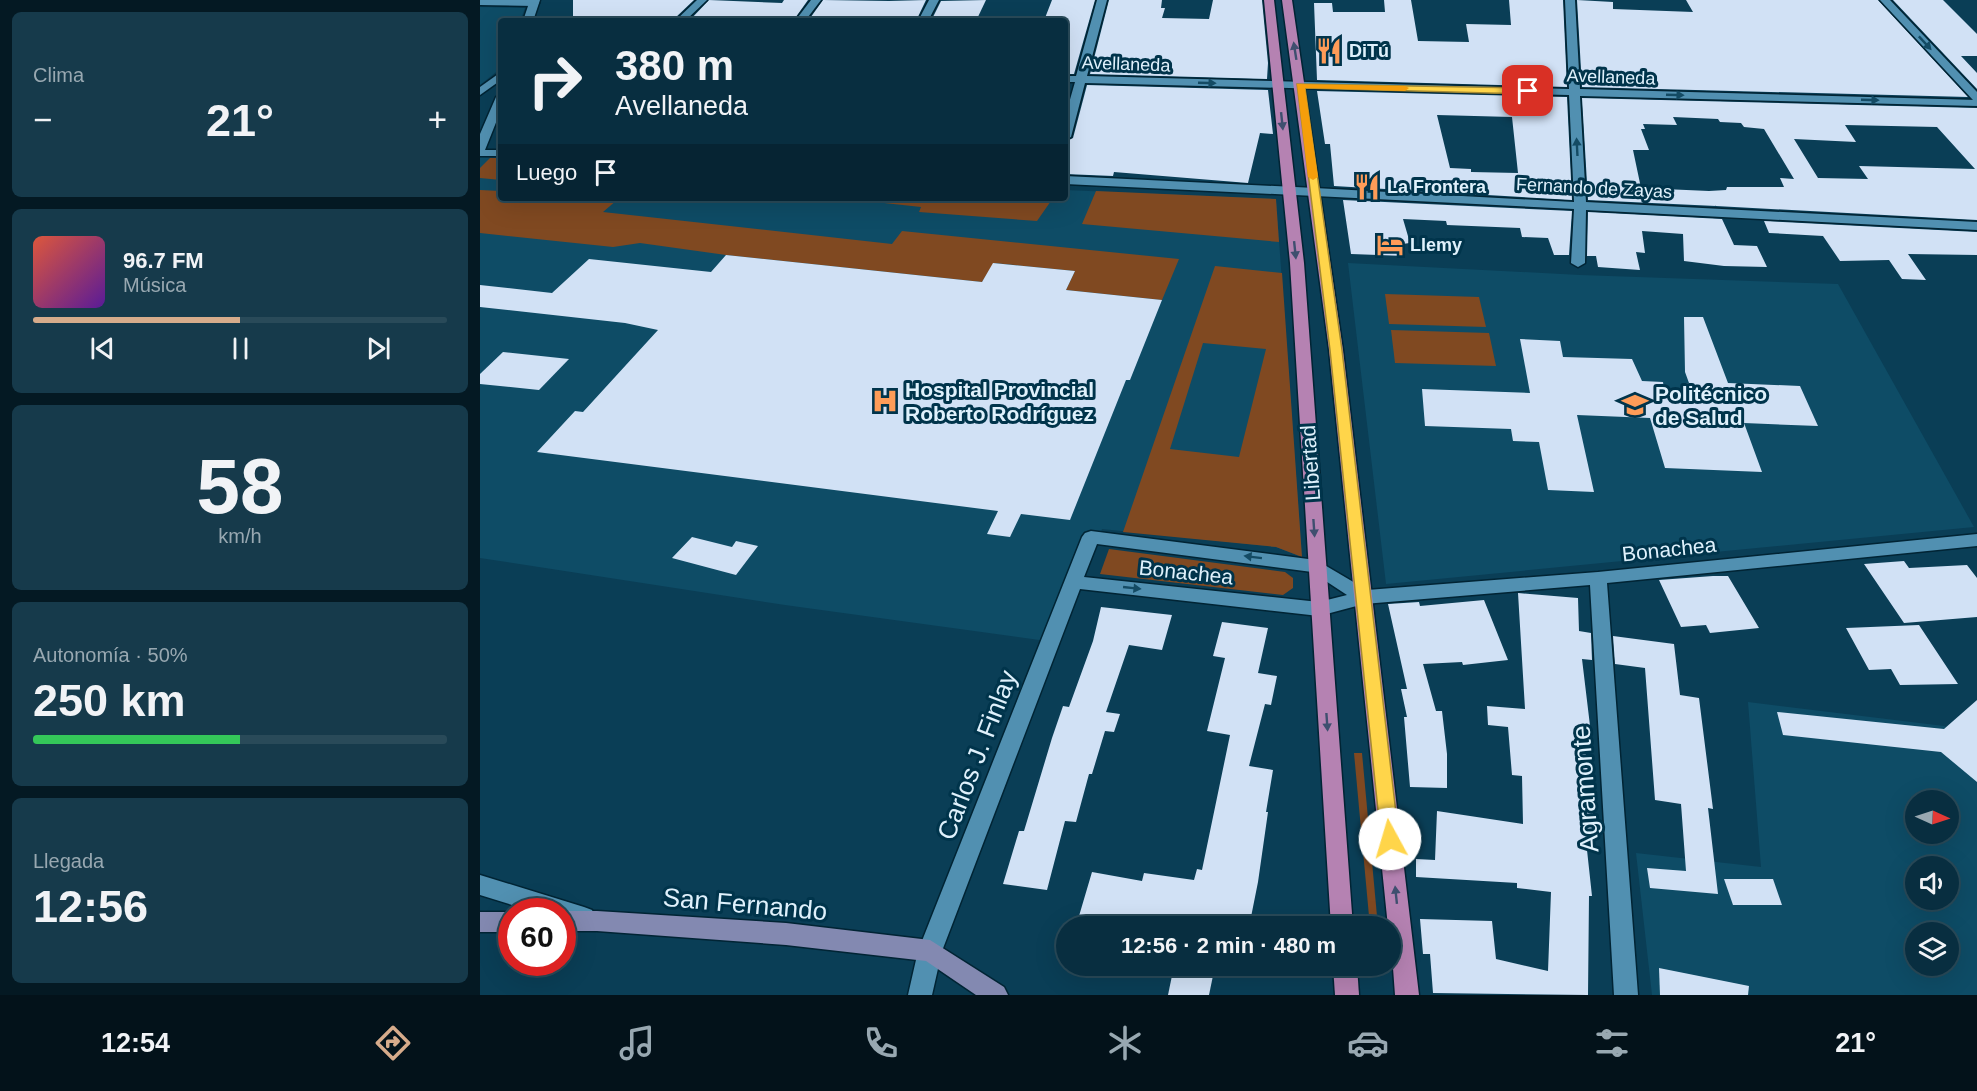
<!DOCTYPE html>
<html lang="es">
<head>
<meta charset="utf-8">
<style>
  :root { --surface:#082e40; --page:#163a4b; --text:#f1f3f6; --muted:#98a8b1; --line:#294a59; --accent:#d6ab8b }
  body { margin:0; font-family:Helvetica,sans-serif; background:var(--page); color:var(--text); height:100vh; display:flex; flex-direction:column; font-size:22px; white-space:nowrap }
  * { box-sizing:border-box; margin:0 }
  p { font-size:20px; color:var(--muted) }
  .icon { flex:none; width:33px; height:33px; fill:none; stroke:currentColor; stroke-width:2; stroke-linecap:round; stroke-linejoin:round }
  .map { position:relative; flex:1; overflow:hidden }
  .drawer { display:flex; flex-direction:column; gap:12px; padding:12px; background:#041923; width:480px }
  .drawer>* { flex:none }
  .guide { position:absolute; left:18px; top:18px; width:570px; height:183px; border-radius:6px; box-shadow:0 6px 24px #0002,0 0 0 2px var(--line); background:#082e40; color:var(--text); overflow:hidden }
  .needle { width:39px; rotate:93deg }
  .fabs { position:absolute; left:1425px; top:790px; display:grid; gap:12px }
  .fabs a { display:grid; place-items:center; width:54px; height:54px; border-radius:50%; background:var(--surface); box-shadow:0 6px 24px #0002,0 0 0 2px var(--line); font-size:30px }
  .speed { position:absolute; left:18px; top:898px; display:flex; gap:12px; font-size:30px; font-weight:700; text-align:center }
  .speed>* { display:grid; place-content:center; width:78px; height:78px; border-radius:50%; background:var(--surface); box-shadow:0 6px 24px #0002,0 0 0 2px var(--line); line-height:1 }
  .speed .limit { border:9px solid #d22; background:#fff; color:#111 }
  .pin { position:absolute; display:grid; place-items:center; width:51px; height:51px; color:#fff; margin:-26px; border-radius:12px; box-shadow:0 3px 9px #0006 }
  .me { position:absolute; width:66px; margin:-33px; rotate:354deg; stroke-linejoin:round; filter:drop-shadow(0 0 4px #0008) }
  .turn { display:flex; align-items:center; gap:21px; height:126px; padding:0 18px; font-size:27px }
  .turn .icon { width:78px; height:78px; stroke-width:2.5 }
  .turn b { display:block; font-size:42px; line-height:51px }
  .then { display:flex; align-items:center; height:57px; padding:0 18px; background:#0003; gap:12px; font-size:22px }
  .big { font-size:45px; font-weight:700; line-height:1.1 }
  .drawer .card { flex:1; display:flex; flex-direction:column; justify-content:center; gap:9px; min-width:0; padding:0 21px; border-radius:9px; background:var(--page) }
  .drawer .dial { align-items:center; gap:0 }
  .dial b { font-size:78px; line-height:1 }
  .song { display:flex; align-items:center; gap:18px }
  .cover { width:72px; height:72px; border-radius:9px; background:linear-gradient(135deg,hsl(10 70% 55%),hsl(270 70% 35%)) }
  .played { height:6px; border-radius:3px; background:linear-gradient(90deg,var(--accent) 50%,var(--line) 50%) }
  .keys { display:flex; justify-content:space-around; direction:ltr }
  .heat { display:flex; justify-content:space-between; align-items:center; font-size:33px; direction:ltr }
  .charge { height:9px; border-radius:4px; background:linear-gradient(90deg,#34c759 50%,var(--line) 0) }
  .trip { position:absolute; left:576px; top:916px; width:345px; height:60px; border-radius:30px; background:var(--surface); box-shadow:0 6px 24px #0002,0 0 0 2px var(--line); font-weight:700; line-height:60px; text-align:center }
  .tabs { display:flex; height:96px; justify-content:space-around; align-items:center; background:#03121a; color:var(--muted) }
  .tabs .icon { width:42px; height:42px }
  .tabs .current { color:var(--accent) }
  .tabs b { font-size:27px; color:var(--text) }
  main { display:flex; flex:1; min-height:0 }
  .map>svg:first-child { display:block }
  .built { fill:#0e4c66; fill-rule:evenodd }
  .green { fill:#804921; fill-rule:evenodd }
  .building { fill:#d1e1f5; fill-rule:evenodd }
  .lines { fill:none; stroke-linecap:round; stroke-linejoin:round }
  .minor-casing { stroke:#012434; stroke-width:3 }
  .tertiary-casing { stroke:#012434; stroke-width:3 }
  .secondary-casing { stroke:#012434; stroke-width:3 }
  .primary-casing { stroke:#012434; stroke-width:3 }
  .minor { fill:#5190b1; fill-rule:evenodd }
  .tertiary { fill:#5190b1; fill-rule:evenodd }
  .secondary { fill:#8389b1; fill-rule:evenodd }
  .primary { fill:#b582b2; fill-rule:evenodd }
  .oneway { fill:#144b64 }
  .oneway2 { fill:#3f4f6f }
  .route { fill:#ffd54a; stroke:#a68a30; stroke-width:1.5 }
  .slow { fill:#f59e0b }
  .labels { text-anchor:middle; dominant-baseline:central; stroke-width:6; stroke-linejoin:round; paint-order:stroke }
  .far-poi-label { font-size:18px; font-weight:bold; fill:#dff1fc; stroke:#00344b; text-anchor:start }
  .far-street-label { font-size:18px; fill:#dff1fc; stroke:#00344b }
  .poi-label { font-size:21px; font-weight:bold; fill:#dff1fc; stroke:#00344b; text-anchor:start }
  .street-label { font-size:21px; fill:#dff1fc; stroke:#00344b }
  .near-street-label { font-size:26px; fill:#dff1fc; stroke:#00344b }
</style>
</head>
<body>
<main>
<section class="drawer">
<div class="card"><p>Clima</p>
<div class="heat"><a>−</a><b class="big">21°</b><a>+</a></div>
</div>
<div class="card">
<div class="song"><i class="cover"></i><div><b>96.7 FM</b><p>Música</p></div></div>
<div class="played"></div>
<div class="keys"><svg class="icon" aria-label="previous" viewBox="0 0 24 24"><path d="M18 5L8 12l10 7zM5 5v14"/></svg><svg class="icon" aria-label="pause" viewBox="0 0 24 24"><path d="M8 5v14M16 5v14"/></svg><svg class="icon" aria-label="next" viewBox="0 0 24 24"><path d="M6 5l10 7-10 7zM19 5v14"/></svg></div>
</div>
<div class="card dial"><b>58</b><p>km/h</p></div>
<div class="card"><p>Autonomía · 50%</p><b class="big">250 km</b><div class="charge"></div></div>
<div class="card"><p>Llegada</p><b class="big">12:56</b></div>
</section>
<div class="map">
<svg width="1497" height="995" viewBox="0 0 1497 995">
  <rect width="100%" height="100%" fill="#0a3e56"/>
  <g class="built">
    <polygon points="0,7 45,8 40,21 21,21 21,68 0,85"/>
    <polygon points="0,157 21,158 21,198 585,198 585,190 796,199 822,557 796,547 622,529 581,643 305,605 0,558"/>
    <polygon points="868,263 1100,275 1358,284 1494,527 906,584"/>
    <path d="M1268,702L1464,726L1497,742V995H1172L1156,853L1281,867ZM1436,801H1468V834H1436ZM1436,867H1468V900H1436ZM1436,933H1468V966H1436Z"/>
  </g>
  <g class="green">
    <polygon points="10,158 21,158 21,180 0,178 0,168"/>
    <polygon points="0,190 21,191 21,198 137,200 123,212 412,244 422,231 699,259 682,300 586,290 595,271 514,263 502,282 246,255 160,243 133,247 0,233"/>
    <polygon points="616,191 796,199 799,242 602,224"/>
    <polygon points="358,198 573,198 557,221 439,212 441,207"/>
    <path d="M735,266L802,273L822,557L796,547L643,532ZM723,343L786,349L759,457L690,449Z"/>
    <polygon points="905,294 999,297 1006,327 909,324"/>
    <polygon points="911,330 1009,333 1016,366 915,363"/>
    <polygon points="629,549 805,572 813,578 813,588 803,595 620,574"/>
    <polygon points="874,753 882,753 898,927 890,927"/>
  </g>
  <g class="building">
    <polygon points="93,0 214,0 194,19 127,18 125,21 99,21 99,17 93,17"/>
    <polygon points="229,0 302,3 304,0 328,0 313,21 210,20"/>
    <polygon points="343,0 409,1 446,0 436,21 328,21"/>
    <polygon points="506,0 496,21 451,21 461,1"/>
    <polygon points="572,0 615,0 594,74 585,74 585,18 565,18"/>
    <polygon points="629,0 682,0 681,8 685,8 682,18 729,19 733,0 782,0 788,63 787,79 610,74"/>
    <polygon points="904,0 931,0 938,41 989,42 986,24 1031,25 1029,0 1083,0 1087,87 837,80 834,3 852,3 853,12 905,12"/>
    <polygon points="1097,0 1133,2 1133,9 1213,12 1206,0 1398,0 1488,97 1102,87"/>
    <polygon points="1413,0 1463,0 1497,34 1497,56 1481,56 1497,73 1497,89"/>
    <polygon points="607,85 788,90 793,134 780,133 768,183 634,172 633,176 585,174 585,142 593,138"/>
    <path d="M837,91L1087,97L1092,200L854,186L850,144H845ZM957,115L1032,117L1038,173L991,172V169L970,168Z"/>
    <path d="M1102,98L1497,108V220L1236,206L1234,202L1236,206L1108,200ZM1193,117L1238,119L1240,122L1261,123L1264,127L1284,129L1314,179L1300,178L1304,187H1247L1246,190L1229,191L1161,188L1153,150H1169L1161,129H1165L1163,124L1197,125ZM1365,125L1457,127L1495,169L1379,166L1388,179L1338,178L1314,139L1376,142Z"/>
    <polygon points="863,200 1092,211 1089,255 1074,255 1068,238 1042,237 1040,228 967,225 966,221 923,219 930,243 922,244 925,256 871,254"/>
    <polygon points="1108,212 1242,219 1254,245 1277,246 1287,267 1244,266 1204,261 1203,234 1162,231 1165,253 1156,252 1160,270 1118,267 1116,256 1107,256"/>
    <polygon points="1284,221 1497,232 1497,255 1428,254 1446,280 1422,279 1409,260 1360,261 1343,236 1289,233"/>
    <polygon points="246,255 502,282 513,263 595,271 586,290 682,300 650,380 646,380 590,520 541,514 530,537 507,534 518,511 57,452 95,411 103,412 178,330 145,323 0,307 0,285 72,293 109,259 231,272"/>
    <polygon points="1204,317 1223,317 1248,383 1320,386 1338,426 1264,423 1282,472 1185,468 1170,418 1097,415 1114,492 1068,490 1059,442 1033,441 1031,429 945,426 942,389 1050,393 1040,339 1080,341 1083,357 1152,359 1162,381 1183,382 1185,397 1205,395 1205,383 1209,383 1205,372"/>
    <polygon points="23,352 89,359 59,390 0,384 0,374"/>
    <polygon points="212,537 252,547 256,541 278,546 256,575 192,558"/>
    <polygon points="1424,561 1429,568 1487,565 1497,578 1497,617 1424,623 1384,564"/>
    <polygon points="1233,576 1248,576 1279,628 1230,633 1226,625 1201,627 1179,580"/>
    <polygon points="1038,593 1098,598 1099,631 1111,633 1112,660 1102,659 1111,734 1103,733 1113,812 1113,851 1107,850 1112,896 1109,896 1108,995 953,993 950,954 943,954 940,919 1012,921 1016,959 1068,971 1071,892 1037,888 1037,883 936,877 936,859 955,860 957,811 1043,824 1042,776 1032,775 1028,727 1008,725 1007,706 1045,709"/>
    <polygon points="1004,600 1028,660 983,665 982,662 943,664 956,711 962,711 967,754 967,788 930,787 924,717 927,717 921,689 927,689 908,604 939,602 940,606"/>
    <polygon points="621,607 692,615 682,650 649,645 626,712 640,714 634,732 625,731 612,774 609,774 596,822 585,821 567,890 523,884 539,831 544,831 572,738 583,706 589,707 613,641"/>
    <polygon points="742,622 788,628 778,673 797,676 791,705 785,704 769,766 793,770 786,812 788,812 778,882 769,927 697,914 694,927 654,927 599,916 612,872 662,881 664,873 714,880 717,869 722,870 750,735 727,731 745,658 733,656"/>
    <polygon points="1439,625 1478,684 1420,685 1411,669 1389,670 1366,628"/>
    <polygon points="1133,636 1194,644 1200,695 1219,698 1233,809 1228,808 1238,894 1170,888 1167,868 1206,871 1201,804 1175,800 1165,668 1135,664"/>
    <polygon points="1497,700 1497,782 1461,752 1303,735 1297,712 1464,729"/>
    <polygon points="1244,879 1293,879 1302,905 1253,905"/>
    <polygon points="694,966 735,966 729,995 688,995"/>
    <polygon points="1179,968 1269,986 1268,995 1180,995"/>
  </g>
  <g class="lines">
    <g class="minor-casing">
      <g id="minor">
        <polygon points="0,0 54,0 59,3 54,6 0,5"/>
        <polygon points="217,0 227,0 205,21 195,21"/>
        <polygon points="331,0 341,0 325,21 315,21"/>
        <polygon points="449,0 459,0 448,21 438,21"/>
        <polygon points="617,0 627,0 607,76 1089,89 1085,0 1095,0 1100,89 1497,100 1497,106 1100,96 1106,202 1497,222 1497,230 1106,210 1105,263 1098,267 1091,263 1094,209 835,196 829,192 835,188 1094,202 1089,95 605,83 591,137 585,140 585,117 595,82 585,82 585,76 596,76"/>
        <polygon points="21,72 21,80 0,95 0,87"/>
        <path d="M611,531L836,560L887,590L1118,572L1497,534V546L1127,583L1158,995H1134L1110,585L884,604L839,616L600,589L462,951L452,995H428L438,951L602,537L605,533ZM617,544L832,572L867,595L839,602L604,577Z"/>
        <polygon points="0,875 104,907 112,910 115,917 112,924 104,927 82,921 82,912 55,912 0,895"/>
      </g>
    </g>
    <g class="tertiary-casing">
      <g id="tertiary">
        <polygon points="50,0 60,0 53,21 43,21"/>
        <polygon points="1400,0 1410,0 1497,92 1497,101 1493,100"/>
        <polygon points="21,94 21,110 5,150 21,150 21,156 0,156 0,134 16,97"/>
        <polygon points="585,176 835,188 841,192 835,196 585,184"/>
      </g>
    </g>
    <g class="secondary-casing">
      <g id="secondary">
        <polygon points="82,911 117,911 306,923 450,940 524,987 528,995 496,995 446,961 306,945 117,931 82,931 82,912 78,912"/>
        <polygon points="0,912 33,912 32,932 0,932"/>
      </g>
    </g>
    <g class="primary-casing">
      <g id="primary">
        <polygon points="784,0 794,0 824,263 873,927 851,927 810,263"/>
        <polygon points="802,0 812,0 863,350 939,995 915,995 910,927 908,927 849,350"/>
        <polygon points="853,966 877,966 879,995 855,995"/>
      </g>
    </g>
    <use href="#minor" class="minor"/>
    <use href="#tertiary" class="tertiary"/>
    <use href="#secondary" class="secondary"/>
    <use href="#primary" class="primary"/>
  </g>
  <defs><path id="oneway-solid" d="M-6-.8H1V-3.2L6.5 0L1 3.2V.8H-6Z" transform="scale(1.5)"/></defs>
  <g class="oneway">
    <use href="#oneway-solid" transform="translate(1445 43) rotate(47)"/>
    <use href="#oneway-solid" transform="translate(727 83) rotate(2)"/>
    <use href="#oneway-solid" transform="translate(1195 95) rotate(2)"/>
    <use href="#oneway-solid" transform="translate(1390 100) rotate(2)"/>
    <use href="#oneway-solid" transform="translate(1097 147) rotate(-93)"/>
    <use href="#oneway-solid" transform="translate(773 557) rotate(-173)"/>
    <use href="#oneway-solid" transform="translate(652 588) rotate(6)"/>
  </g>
  <g class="oneway2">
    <use href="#oneway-solid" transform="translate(815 51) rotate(-99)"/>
    <use href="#oneway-solid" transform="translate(802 121) rotate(84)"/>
    <use href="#oneway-solid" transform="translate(815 250) rotate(84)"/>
    <use href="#oneway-solid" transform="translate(834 528) rotate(86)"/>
    <use href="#oneway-solid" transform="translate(847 722) rotate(86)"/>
    <use href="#oneway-solid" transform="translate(916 895) rotate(-96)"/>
  </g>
  <polygon class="route" points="817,84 1048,88 1053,91 1048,94 825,88 862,350 919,839 917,845 910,847 904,845 901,839 850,350"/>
  <polygon class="slow" points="817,84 925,86 929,88 925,91 825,88 838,177 833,180 828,177"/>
  <defs>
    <g id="restaurant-bare" transform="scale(2.07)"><path d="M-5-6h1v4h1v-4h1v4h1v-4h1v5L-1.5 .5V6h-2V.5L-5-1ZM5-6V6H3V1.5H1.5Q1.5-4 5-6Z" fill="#fe9c58" stroke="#00344b" stroke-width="2.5" paint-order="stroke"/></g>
    <g id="hotel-bare" transform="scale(2.07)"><path d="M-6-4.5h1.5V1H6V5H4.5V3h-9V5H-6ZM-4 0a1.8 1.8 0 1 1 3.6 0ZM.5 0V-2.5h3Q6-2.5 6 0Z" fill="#fe9c58" stroke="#00344b" stroke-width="2.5" paint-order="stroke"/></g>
    <g id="hospital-bare" transform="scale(2.07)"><path d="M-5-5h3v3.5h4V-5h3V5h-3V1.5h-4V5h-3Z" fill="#fe9c58" stroke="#00344b" stroke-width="2.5" paint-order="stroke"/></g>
    <g id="university-bare" transform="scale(2.07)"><path d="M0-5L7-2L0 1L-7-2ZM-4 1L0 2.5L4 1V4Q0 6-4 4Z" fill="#fe9c58" stroke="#00344b" stroke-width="2.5" paint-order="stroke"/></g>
  </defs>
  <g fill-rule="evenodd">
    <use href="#restaurant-bare" x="849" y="51"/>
    <use href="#restaurant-bare" x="887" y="187"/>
    <use href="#hotel-bare" x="910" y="245"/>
    <use href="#hospital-bare" x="405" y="401"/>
    <use href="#university-bare" x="1155" y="405"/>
  </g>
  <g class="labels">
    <g class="far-poi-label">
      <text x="869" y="51">DiTú</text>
      <text x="907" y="187">La Frontera</text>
      <text x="930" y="245">Llemy</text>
    </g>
    <g class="far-street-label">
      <text transform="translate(646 64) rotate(2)">Avellaneda</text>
      <text transform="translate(1131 77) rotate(2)">Avellaneda</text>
      <text transform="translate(1114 188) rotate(3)">Fernando de Zayas</text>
    </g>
    <g class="poi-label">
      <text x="425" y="389">Hospital Provincial<tspan x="425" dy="24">Roberto Rodríguez</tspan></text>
      <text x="1175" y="393">Politécnico<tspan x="1175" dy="24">de Salud</tspan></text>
    </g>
    <g class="street-label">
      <text transform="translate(830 463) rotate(-94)">Libertad</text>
      <text transform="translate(1189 549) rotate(-6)">Bonachea</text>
      <text transform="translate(706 572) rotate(6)">Bonachea</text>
    </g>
    <g class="near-street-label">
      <text transform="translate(497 755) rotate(-69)">Carlos J. Finlay</text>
      <text transform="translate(1105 789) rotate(-94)">Agramonte</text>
      <text transform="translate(265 904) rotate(5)">San Fernando</text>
    </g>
  </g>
</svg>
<div class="fabs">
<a><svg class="needle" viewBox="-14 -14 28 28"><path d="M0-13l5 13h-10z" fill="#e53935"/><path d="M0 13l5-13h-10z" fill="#98a8b1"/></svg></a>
<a><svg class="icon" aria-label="sound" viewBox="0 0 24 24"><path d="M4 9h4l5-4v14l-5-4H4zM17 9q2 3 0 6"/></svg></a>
<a><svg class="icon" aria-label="layers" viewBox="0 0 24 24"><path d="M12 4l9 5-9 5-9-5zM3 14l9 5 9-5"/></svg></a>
</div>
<div class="speed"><div class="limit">60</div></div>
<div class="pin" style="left:1048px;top:91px;background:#d93025"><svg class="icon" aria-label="arrive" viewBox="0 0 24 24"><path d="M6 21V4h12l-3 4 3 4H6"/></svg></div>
<svg class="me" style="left:910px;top:839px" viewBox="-20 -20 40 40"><circle r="19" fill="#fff"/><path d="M0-13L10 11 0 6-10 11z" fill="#ffd54a"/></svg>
<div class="trip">12:56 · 2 min · 480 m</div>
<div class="guide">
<div class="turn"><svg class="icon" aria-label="right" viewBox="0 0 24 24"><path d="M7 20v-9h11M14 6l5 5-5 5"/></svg><div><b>380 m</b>Avellaneda</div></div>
<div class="then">Luego<svg class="icon" aria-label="arrive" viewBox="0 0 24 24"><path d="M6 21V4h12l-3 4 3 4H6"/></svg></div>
</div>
</div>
</main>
<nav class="tabs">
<b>12:54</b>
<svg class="icon current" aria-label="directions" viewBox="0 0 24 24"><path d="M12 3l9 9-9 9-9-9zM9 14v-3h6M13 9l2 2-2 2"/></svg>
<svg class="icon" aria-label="music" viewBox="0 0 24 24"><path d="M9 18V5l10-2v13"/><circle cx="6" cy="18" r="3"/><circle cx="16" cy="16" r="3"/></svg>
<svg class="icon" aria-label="phone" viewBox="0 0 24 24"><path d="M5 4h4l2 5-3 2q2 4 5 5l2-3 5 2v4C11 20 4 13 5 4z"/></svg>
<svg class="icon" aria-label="climate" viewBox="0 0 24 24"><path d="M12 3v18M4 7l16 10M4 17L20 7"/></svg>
<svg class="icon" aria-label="car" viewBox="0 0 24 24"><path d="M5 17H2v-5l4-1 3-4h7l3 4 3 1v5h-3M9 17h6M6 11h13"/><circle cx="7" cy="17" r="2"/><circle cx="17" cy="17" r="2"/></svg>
<svg class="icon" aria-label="filters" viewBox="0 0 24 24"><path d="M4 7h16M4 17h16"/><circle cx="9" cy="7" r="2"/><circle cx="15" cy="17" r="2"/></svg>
<b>21°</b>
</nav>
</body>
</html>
